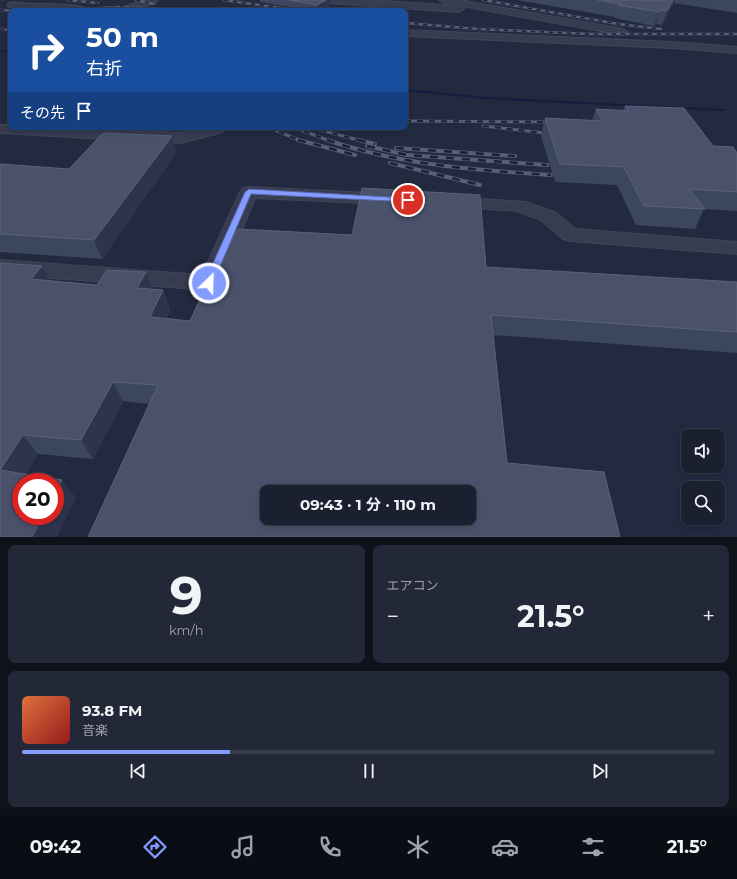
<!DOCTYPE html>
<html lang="ja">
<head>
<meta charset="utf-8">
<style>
  :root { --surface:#1a2030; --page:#232838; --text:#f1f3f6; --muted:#9fa3ab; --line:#383e4c; --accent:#849cff }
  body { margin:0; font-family:Montserrat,"Noto Sans JP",sans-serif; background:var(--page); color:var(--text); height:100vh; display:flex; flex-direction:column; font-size:15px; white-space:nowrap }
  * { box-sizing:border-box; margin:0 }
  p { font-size:13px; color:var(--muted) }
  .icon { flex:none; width:22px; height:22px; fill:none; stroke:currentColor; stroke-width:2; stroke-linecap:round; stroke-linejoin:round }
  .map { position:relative; height:537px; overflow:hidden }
  .drawer { display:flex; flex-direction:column; gap:8px; padding:8px; background:#0e121a; flex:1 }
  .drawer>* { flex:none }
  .banner { position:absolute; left:8px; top:8px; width:400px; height:122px; border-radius:8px; box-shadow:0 2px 6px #0003,0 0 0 1px var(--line); background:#1a4fa0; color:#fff; overflow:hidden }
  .fabs { position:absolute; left:681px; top:429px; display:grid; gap:8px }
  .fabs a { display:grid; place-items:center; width:44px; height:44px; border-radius:8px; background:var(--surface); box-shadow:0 2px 6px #0003,0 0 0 1px var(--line); font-size:20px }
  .speed { position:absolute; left:12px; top:473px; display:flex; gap:8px; font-size:20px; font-weight:700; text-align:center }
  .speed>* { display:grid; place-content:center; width:52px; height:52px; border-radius:50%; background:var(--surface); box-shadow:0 2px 6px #0003,0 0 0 1px var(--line); line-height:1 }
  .speed .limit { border:6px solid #d22; background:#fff; color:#111 }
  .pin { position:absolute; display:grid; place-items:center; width:34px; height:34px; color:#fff; margin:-17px; border:2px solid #fff; border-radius:50%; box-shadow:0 1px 4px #0007 }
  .me { position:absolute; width:44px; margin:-22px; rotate:24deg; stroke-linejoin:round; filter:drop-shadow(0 0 3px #0008) }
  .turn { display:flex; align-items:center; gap:14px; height:84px; padding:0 12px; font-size:18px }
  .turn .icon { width:52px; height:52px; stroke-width:2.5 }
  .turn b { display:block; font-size:28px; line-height:34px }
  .then { display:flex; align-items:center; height:38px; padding:0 12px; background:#0003; gap:8px; font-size:15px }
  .big { font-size:30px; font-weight:700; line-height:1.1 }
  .drawer .tile { flex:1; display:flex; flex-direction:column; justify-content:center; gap:6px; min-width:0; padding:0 14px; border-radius:8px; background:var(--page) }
  .drawer .dial { align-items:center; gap:0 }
  .dial b { font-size:52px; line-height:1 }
  .song { display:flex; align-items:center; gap:12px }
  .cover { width:48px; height:48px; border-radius:6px; background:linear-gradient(135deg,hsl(20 70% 55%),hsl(0 70% 35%)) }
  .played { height:4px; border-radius:2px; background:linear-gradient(90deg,var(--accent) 30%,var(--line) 30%) }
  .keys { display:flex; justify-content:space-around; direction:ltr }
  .heat { display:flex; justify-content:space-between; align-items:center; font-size:22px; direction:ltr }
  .drawer .tiles { flex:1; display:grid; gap:8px; grid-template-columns:1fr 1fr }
  .tile:last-child { grid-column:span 2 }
  .trip { position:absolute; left:260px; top:485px; width:216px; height:40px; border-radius:8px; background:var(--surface); box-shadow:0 2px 6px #0003,0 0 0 1px var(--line); font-weight:700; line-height:40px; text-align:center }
  .dock { display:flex; height:64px; justify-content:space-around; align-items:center; background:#0a0d13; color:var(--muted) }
  .dock .icon { width:28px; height:28px }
  .dock .active { color:var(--accent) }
  .dock b { font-size:18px; color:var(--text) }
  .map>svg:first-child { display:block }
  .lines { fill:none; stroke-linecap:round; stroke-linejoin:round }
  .stream { fill:#141e3f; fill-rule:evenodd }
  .minor-casing { stroke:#404559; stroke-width:2 }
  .minor { fill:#373c50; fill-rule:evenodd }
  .rail-far2-casing { stroke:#585f77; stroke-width:2.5 }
  .rail-far1-casing { stroke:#585f77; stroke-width:3 }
  .rail-casing { stroke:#585f77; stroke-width:4 }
  .rail-far2 { stroke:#1c2135; stroke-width:1.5; stroke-dasharray:4.5; stroke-linecap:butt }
  .rail-far1 { stroke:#1c2135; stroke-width:2; stroke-dasharray:6; stroke-linecap:butt }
  .rail { stroke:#1c2135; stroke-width:2.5; stroke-dasharray:8; stroke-linecap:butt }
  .wall { fill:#3d465f }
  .shaded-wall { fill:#2d354e }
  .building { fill:#4a526b; stroke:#5a627a; fill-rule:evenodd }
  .route { fill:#849cff; stroke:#5665a6 }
</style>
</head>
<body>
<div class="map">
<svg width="737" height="537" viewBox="0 0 737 537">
  <rect width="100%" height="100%" fill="#222a40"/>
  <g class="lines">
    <g class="stream">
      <polygon points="0,50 11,51 11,53 0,52"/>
      <polygon points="405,89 485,97 724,109 726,110 724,111 485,99 405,91"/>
    </g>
    <g class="minor-casing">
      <g id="minor">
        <polygon points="144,0 158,0 156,2 130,11 115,11 117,9"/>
        <polygon points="321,0 368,0 459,6 464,9 459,12 326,3"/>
        <polygon points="439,0 460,0 623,29 628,32 623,35 444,3"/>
        <path d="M12,2C29,6 82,1 91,11H30L9,7L7,5L9,3Z"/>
        <polygon points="405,30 672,42 737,47 737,53 672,48 405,36"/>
        <polygon points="0,125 11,125 11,127 50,127 180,133 208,127 227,127 225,130 216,134 180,143 0,133"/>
        <polygon points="249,187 389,194 395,195 398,199 395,203 389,204 255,198 220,283 217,288 209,290 0,274 0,260 202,275 240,192 243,188"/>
        <polygon points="452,197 525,202 555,212 575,229 737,242 737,254 570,241 563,239 541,220 517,211 446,206 443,202 446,198"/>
      </g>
    </g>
    <use href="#minor" class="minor"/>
    <g class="rail-far2-casing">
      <g id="rail-far2">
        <polyline points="68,0 98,3"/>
        <polyline points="136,0 154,4"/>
        <polyline points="224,0 303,11"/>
        <polyline points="483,0 618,24 661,29"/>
        <polyline points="312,8 332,11"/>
        <polyline points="0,10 31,11"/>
        <polyline points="48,11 118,7 222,11"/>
        <polyline points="405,23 478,29 590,34 737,34"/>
        <polyline points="0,29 11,30"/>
      </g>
    </g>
    <g class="rail-far1-casing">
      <g id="rail-far1">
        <polyline points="405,121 555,122"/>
        <polyline points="483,126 553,134"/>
        <polyline points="268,127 301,141"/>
        <polyline points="293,127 330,141"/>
        <polyline points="309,127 362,141"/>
      </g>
    </g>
    <g class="rail-casing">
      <g id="rail">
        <polyline points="298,140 355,155"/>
        <path d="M327,140C400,165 475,170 551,175"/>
        <polyline points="358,140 375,144"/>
        <polyline points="367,146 407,155 547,165"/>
        <polyline points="396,148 515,156"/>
        <polyline points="390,163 480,185"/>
      </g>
    </g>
    <use href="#rail-far2" class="rail-far2"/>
    <use href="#rail-far1" class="rail-far1"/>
    <use href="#rail" class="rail"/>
  </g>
  <g class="wall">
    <polygon points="260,0 330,0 330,5 319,11 312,11 260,2"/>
    <polygon points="517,0 737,0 737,13 674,3 662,25 656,24 654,26 614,18 615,17"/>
    <polygon points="625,106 713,146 737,153 737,211 704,209 695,229 636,225 617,185 555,182 541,136 545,118 592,120 596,109 623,110"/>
    <polygon points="172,136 176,153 102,259 0,252 0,164 69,169"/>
    <polygon points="486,267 737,282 737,353 493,335 507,463 620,537 149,404 123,401 93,459 38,454 26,474 76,498 0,537 50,281 97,285 146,272 152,289 163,290 170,310 167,318 190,321"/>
  </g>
  <g class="shaded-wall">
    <polygon points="0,0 8,0 0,2"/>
    <polygon points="325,0 330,0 330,5 319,11 317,11 317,5"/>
    <polygon points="673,0 675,0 674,3 662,25 667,11"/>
    <polygon points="660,10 656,24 654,26 659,12"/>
    <polygon points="172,136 176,153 102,259 94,240"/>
    <polygon points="42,266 53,286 31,279"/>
    <polygon points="146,272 153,292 137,288"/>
    <polygon points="163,290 170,310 158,337 150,317"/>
    <polygon points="113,382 123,401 93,459 81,440"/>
    <polygon points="23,435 38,454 21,482 0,470"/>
    <polygon points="62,480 76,498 57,537 32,537 43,516 55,516 55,493"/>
  </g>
  <g class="building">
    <polygon points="289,0 326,0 317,5"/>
    <polygon points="598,0 673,0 667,11 660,10 659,12 618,5 621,4"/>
    <polygon points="625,106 684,108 713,146 733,147 737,153 737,192 689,189 705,209 644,206 624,167 560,164 545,118 603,121 596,109 629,111"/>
    <polygon points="103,133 172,136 94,240 0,234 0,164 69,169"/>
    <path d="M362,188L480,195L486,267L737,282V332L491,315L507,463L604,472L620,537H88L158,385L113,382L81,440L23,435L0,470L62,480L55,493V482H21V516H43L32,537H0V263L42,266L31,279L97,285L107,270L146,272L137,288L163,290L150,317L190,321L223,249H227L238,229L352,235ZM267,492H469V518H267Z"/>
  </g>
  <polygon class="route" points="249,189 408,198 412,200 408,202 251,194 213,283 212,285 205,285 204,283 245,192"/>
</svg>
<div class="fabs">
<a><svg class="icon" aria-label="sound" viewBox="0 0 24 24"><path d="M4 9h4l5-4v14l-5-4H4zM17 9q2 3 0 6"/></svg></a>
<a><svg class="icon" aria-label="search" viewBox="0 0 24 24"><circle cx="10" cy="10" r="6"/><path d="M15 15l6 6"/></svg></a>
</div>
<div class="speed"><div class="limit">20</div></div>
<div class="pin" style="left:408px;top:200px;background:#d93025"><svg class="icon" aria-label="arrive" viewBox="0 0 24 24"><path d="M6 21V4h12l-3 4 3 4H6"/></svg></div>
<svg class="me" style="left:209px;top:283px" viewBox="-20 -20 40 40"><circle r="17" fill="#849cff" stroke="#fff" stroke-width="3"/><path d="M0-11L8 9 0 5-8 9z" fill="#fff"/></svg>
<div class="trip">09:43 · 1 分 · 110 m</div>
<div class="banner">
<div class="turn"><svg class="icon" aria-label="right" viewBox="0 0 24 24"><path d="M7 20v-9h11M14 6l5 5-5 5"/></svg><div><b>50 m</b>右折</div></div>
<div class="then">その先<svg class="icon" aria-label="arrive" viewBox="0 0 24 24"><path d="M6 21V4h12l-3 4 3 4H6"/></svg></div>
</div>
</div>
<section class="drawer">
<div class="tiles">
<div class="tile dial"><b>9</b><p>km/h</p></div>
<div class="tile"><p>エアコン</p>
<div class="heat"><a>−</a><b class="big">21.5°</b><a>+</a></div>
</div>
<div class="tile">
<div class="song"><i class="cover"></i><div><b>93.8 FM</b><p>音楽</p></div></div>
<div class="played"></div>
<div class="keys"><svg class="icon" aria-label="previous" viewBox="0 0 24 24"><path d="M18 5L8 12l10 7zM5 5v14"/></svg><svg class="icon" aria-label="pause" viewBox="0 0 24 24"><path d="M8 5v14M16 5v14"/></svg><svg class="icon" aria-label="next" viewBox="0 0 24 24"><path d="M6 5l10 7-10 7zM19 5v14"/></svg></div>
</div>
</div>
</section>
<nav class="dock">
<b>09:42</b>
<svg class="icon active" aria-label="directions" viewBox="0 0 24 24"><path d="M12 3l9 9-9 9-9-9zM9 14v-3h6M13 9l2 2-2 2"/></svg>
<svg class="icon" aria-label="music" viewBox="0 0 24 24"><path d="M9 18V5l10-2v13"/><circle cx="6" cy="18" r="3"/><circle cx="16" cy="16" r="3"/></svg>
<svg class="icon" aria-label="phone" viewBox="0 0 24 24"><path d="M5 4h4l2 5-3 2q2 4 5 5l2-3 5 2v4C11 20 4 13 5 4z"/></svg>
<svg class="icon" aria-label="climate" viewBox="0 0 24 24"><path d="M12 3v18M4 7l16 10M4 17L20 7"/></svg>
<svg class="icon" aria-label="car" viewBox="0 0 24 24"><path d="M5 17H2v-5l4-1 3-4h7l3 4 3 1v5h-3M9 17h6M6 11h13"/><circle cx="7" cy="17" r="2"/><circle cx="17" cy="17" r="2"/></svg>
<svg class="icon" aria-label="filters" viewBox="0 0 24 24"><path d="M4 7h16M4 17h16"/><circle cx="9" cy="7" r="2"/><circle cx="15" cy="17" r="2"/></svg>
<b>21.5°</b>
</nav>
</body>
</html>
